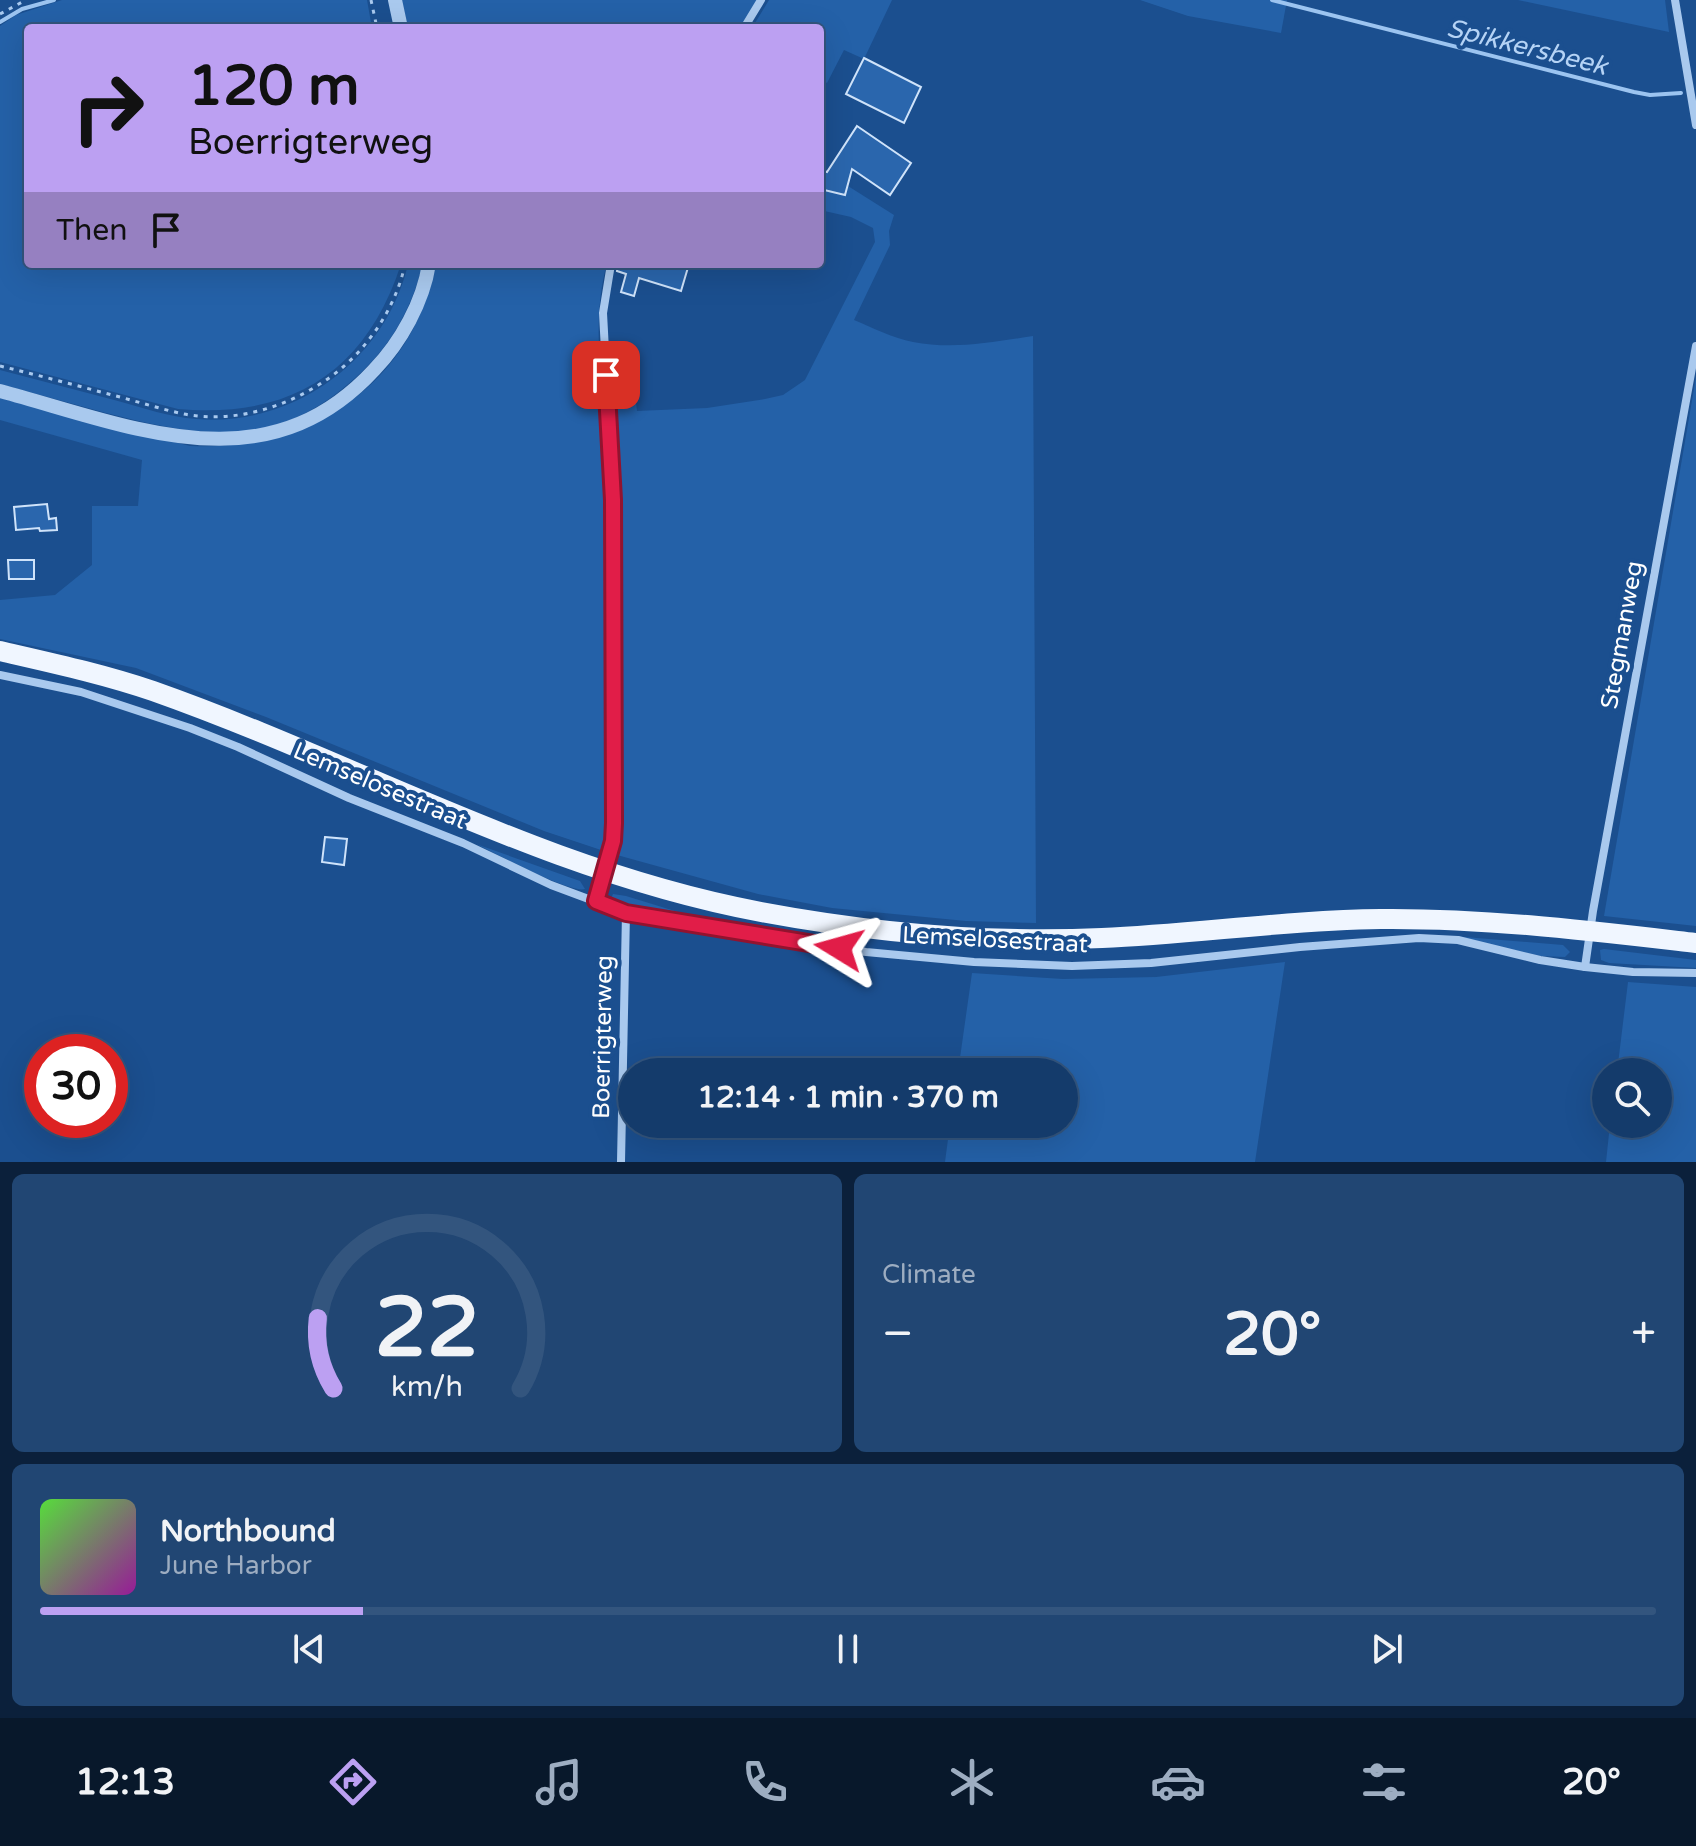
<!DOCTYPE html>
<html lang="en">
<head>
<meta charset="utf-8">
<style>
  :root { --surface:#143b6b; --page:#214673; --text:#f1f3f6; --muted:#9dadc1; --line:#33557e; --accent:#bca0f2 }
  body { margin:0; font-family:"Varela Round",sans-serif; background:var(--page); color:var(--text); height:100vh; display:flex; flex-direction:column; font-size:30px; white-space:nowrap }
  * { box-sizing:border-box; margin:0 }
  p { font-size:26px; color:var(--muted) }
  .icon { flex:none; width:44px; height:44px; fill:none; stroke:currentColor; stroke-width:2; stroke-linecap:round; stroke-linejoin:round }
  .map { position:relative; height:1162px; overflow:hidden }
  .side { display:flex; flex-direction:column; gap:12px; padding:12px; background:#0b203b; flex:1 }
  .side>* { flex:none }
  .top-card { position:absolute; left:24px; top:24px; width:800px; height:244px; border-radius:8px; box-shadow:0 8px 32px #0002,0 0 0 2px var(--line); background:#bca0f2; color:#111; overflow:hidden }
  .buttons { position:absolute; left:1592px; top:1058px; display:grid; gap:16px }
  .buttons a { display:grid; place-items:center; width:80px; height:80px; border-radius:50%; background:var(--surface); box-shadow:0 8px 32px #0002,0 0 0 2px var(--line); font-size:40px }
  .speed { position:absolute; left:24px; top:1034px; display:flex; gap:16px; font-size:40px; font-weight:700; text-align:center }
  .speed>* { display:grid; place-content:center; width:104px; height:104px; border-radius:50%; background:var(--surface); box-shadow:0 8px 32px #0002,0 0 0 2px var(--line); line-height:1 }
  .speed .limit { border:12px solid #d22; background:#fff; color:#111 }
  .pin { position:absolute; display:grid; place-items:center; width:68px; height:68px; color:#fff; margin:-34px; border-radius:16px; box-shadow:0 4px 12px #0006 }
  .me { position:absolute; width:88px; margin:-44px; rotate:278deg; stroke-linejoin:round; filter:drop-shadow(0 0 6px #0008) }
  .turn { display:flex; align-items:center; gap:28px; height:168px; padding:0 32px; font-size:36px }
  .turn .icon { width:104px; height:104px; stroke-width:2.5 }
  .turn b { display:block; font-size:56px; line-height:68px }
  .then { display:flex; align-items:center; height:76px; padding:0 32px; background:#0003; gap:16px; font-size:30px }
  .big { font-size:60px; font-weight:700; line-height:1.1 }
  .side .tile { flex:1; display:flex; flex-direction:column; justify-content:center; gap:12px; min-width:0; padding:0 28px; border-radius:12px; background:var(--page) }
  .side .dial { align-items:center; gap:0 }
  .dial svg { height:208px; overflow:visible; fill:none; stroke:var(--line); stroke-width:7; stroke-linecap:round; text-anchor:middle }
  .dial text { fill:var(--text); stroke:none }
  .song { display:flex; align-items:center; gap:24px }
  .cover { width:96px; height:96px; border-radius:12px; background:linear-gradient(135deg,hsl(110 70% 55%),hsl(300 70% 35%)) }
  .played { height:8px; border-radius:4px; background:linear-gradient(90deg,var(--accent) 20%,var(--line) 20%) }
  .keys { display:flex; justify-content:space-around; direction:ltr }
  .heat { display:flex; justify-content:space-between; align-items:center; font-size:44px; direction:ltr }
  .side .tiles { flex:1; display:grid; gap:12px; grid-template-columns:1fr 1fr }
  .tile:last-child { grid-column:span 2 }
  .trip { position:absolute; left:618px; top:1058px; width:460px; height:80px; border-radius:40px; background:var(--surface); box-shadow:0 8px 32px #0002,0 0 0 2px var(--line); font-weight:700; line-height:80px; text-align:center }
  .dock { display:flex; height:128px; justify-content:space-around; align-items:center; background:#08182b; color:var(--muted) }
  .dock .icon { width:56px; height:56px }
  .dock .selected { color:var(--accent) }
  .dock b { font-size:36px; color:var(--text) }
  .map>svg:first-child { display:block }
  .green { fill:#2461a8 }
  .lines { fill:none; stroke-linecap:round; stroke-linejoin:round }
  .stream { stroke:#9cc4f0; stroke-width:4 }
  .building { fill:#2a66ad; stroke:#cfe3fa; stroke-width:2 }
  .path { stroke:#a9c9ee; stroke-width:3; stroke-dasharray:4 6; stroke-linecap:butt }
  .minor { stroke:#a9c9ee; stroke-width:8 }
  .tertiary { stroke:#a9c9ee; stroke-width:14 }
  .primary { stroke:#f0f6ff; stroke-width:20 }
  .route-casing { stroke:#92132f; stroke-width:20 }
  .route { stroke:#e11d48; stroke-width:14 }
  .labels { text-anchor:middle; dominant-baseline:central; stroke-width:8; stroke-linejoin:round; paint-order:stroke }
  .street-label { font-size:24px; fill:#fff; stroke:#1b4f8f }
  .water-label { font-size:26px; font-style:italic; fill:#b5d3f5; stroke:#1b4f8f }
</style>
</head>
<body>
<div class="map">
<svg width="1696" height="1162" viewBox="0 0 1696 1162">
  <rect width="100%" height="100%" fill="#1b4f8f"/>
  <g class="green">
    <path d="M62,0H367L372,28H28V264H401C366,372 291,419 178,409L0,362V26L16,15Z"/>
    <polygon points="402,0 757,0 741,28 408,28"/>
    <polygon points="769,0 892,0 864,59 844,50 827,83 820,79 820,28 752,28"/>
    <polygon points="1140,0 1287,0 1281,33 1188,16"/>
    <polygon points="1518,0 1665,0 1669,32"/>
    <path d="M840,181L894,215L889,231L890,245L854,320C873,328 893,338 913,342C953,350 994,342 1033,336L1036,923L966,921L832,908L758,894L617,855V491L609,369L628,366L632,368L637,411L707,408L765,399L783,395L805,380L875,242L873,228L851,217L820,210V185Z"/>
    <path d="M408,264H423C410,314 387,352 347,385C271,450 195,436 106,413C71,403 35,394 0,384V370C39,380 79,391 118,401C144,408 169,417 196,419C294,427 386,360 408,264Z"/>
    <path d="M436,264H607C588,328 607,416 609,484C613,596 611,708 611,821L606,849L601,850L544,831L266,717L136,668L0,639V600L55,595L92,565V506H138L142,460L0,420V398L190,446C309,452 412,385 436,264Z"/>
    <polygon points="1696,377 1696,926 1604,916"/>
    <path d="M476,844L580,881L585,889C570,894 495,853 476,844Z"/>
    <polygon points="613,894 626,896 714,923 613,906 610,901"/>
    <polygon points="1452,936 1563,945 1570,952 1565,957 1541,956"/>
    <polygon points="1604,949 1696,960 1696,968 1609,963 1601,960 1600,950"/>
    <polygon points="1285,962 1255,1162 945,1162 950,1124 1064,1124 1064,1072 958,1072 972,973 1063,979 1156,977"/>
    <polygon points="1628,982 1696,987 1696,1162 1606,1162 1610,1124 1658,1124 1658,1072 1617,1072"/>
  </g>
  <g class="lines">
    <g class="stream">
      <polyline points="1272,0 1634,92 1650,95 1681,93"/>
      <polyline points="0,22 22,9 54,0"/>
    </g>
  </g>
  <g class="building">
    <polygon points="864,58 921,87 904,123 846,94"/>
    <polygon points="857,126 911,163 890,195 852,169 845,195 820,189 820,170 827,172"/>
    <polygon points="618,264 689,264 681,291 639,278 634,296 621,292 626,274 617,271"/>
    <polygon points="47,504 49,519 56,518 57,530 40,531 39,528 16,530 14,507"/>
    <polygon points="8,560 34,560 34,579 9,579"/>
    <polygon points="325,837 347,839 344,865 322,862"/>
  </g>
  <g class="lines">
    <g class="path">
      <polyline points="371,0 377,28"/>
      <polyline points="0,14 26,0"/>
      <path d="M0,366C37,375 75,385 112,395C136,401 160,409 184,414C239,425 301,403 343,367C373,341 397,303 405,264"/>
    </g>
    <g class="minor">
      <polyline points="1675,0 1696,125"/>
      <polyline points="744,28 761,0"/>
      <polyline points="0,675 81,692 190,728 238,747 349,798 463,843 551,885 626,913 686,925 866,952 974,962 1072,966 1151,963 1300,947 1419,938 1458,940 1540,960 1585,967 1633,972 1696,973"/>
      <polyline points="596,901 613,841 614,823 613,500 603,313 611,264"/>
      <polyline points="1585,967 1593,911 1696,346"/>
      <polyline points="621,1162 626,913"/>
    </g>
    <g class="tertiary">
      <polyline points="395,0 401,28"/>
      <path d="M0,391C131,426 265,488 374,370C401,342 423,302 429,264"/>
    </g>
    <path class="primary" d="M0,651C52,663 103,674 153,691C357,763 546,872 761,912C873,933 988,943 1102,938C1195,934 1288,920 1381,919C1487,918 1592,931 1696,943"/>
  </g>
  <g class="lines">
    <g class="route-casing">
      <polyline id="route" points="606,375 613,500 614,823 613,841 596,901 626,913 839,948"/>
    </g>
    <use href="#route" class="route"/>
  </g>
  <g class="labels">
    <g class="street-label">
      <text transform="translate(1622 635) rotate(-80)">Stegmanweg</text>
      <text transform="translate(380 786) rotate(23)">Lemselosestraat</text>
      <text transform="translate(995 940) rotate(3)">Lemselosestraat</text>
      <text transform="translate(603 1037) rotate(-89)">Boerrigterweg</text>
    </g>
    <g class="water-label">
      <text transform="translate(1527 47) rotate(14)">Spikkersbeek</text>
    </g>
  </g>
</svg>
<div class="buttons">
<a><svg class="icon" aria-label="search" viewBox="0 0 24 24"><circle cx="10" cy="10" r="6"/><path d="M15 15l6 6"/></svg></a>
</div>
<div class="speed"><div class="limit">30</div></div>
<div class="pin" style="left:606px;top:375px;background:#d93025"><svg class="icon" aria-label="arrive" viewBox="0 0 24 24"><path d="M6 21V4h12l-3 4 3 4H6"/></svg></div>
<svg class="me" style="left:839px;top:948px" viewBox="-20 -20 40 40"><path d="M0-17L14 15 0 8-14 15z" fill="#e11d48" stroke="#fff" stroke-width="4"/></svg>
<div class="trip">12:14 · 1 min · 370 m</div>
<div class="top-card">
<div class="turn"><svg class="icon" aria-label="right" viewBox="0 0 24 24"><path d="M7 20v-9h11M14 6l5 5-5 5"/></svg><div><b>120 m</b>Boerrigterweg</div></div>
<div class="then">Then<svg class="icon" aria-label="arrive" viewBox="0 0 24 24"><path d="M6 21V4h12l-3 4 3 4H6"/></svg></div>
</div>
</div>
<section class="side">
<div class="tiles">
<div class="tile dial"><svg viewBox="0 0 100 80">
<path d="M14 69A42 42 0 1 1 86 69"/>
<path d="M14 69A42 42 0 0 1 8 42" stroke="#bca0f2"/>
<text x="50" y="56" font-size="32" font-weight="700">22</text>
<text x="50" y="72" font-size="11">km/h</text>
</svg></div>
<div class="tile"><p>Climate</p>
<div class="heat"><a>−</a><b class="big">20°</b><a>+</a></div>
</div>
<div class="tile">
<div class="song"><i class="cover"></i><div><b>Northbound</b><p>June Harbor</p></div></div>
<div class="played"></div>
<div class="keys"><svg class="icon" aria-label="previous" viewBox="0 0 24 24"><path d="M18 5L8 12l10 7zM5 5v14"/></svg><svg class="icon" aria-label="pause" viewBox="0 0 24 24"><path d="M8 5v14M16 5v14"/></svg><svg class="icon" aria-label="next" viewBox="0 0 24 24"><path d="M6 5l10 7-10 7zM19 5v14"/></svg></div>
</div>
</div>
</section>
<nav class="dock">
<b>12:13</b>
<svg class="icon selected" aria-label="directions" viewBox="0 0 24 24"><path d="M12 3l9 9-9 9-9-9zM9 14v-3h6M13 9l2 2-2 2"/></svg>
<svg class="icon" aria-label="music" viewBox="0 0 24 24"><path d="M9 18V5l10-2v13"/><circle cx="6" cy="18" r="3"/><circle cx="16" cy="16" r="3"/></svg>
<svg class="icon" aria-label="phone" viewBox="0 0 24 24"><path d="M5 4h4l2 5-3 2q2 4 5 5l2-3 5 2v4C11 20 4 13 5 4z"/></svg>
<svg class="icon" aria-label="climate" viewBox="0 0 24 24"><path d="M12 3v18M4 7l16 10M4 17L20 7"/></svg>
<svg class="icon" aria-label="car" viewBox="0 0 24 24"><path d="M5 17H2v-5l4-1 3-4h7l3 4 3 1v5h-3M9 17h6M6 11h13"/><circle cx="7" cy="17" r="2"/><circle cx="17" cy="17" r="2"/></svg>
<svg class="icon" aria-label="filters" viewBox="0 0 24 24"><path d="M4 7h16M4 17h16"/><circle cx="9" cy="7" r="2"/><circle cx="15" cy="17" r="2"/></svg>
<b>20°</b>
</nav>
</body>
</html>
